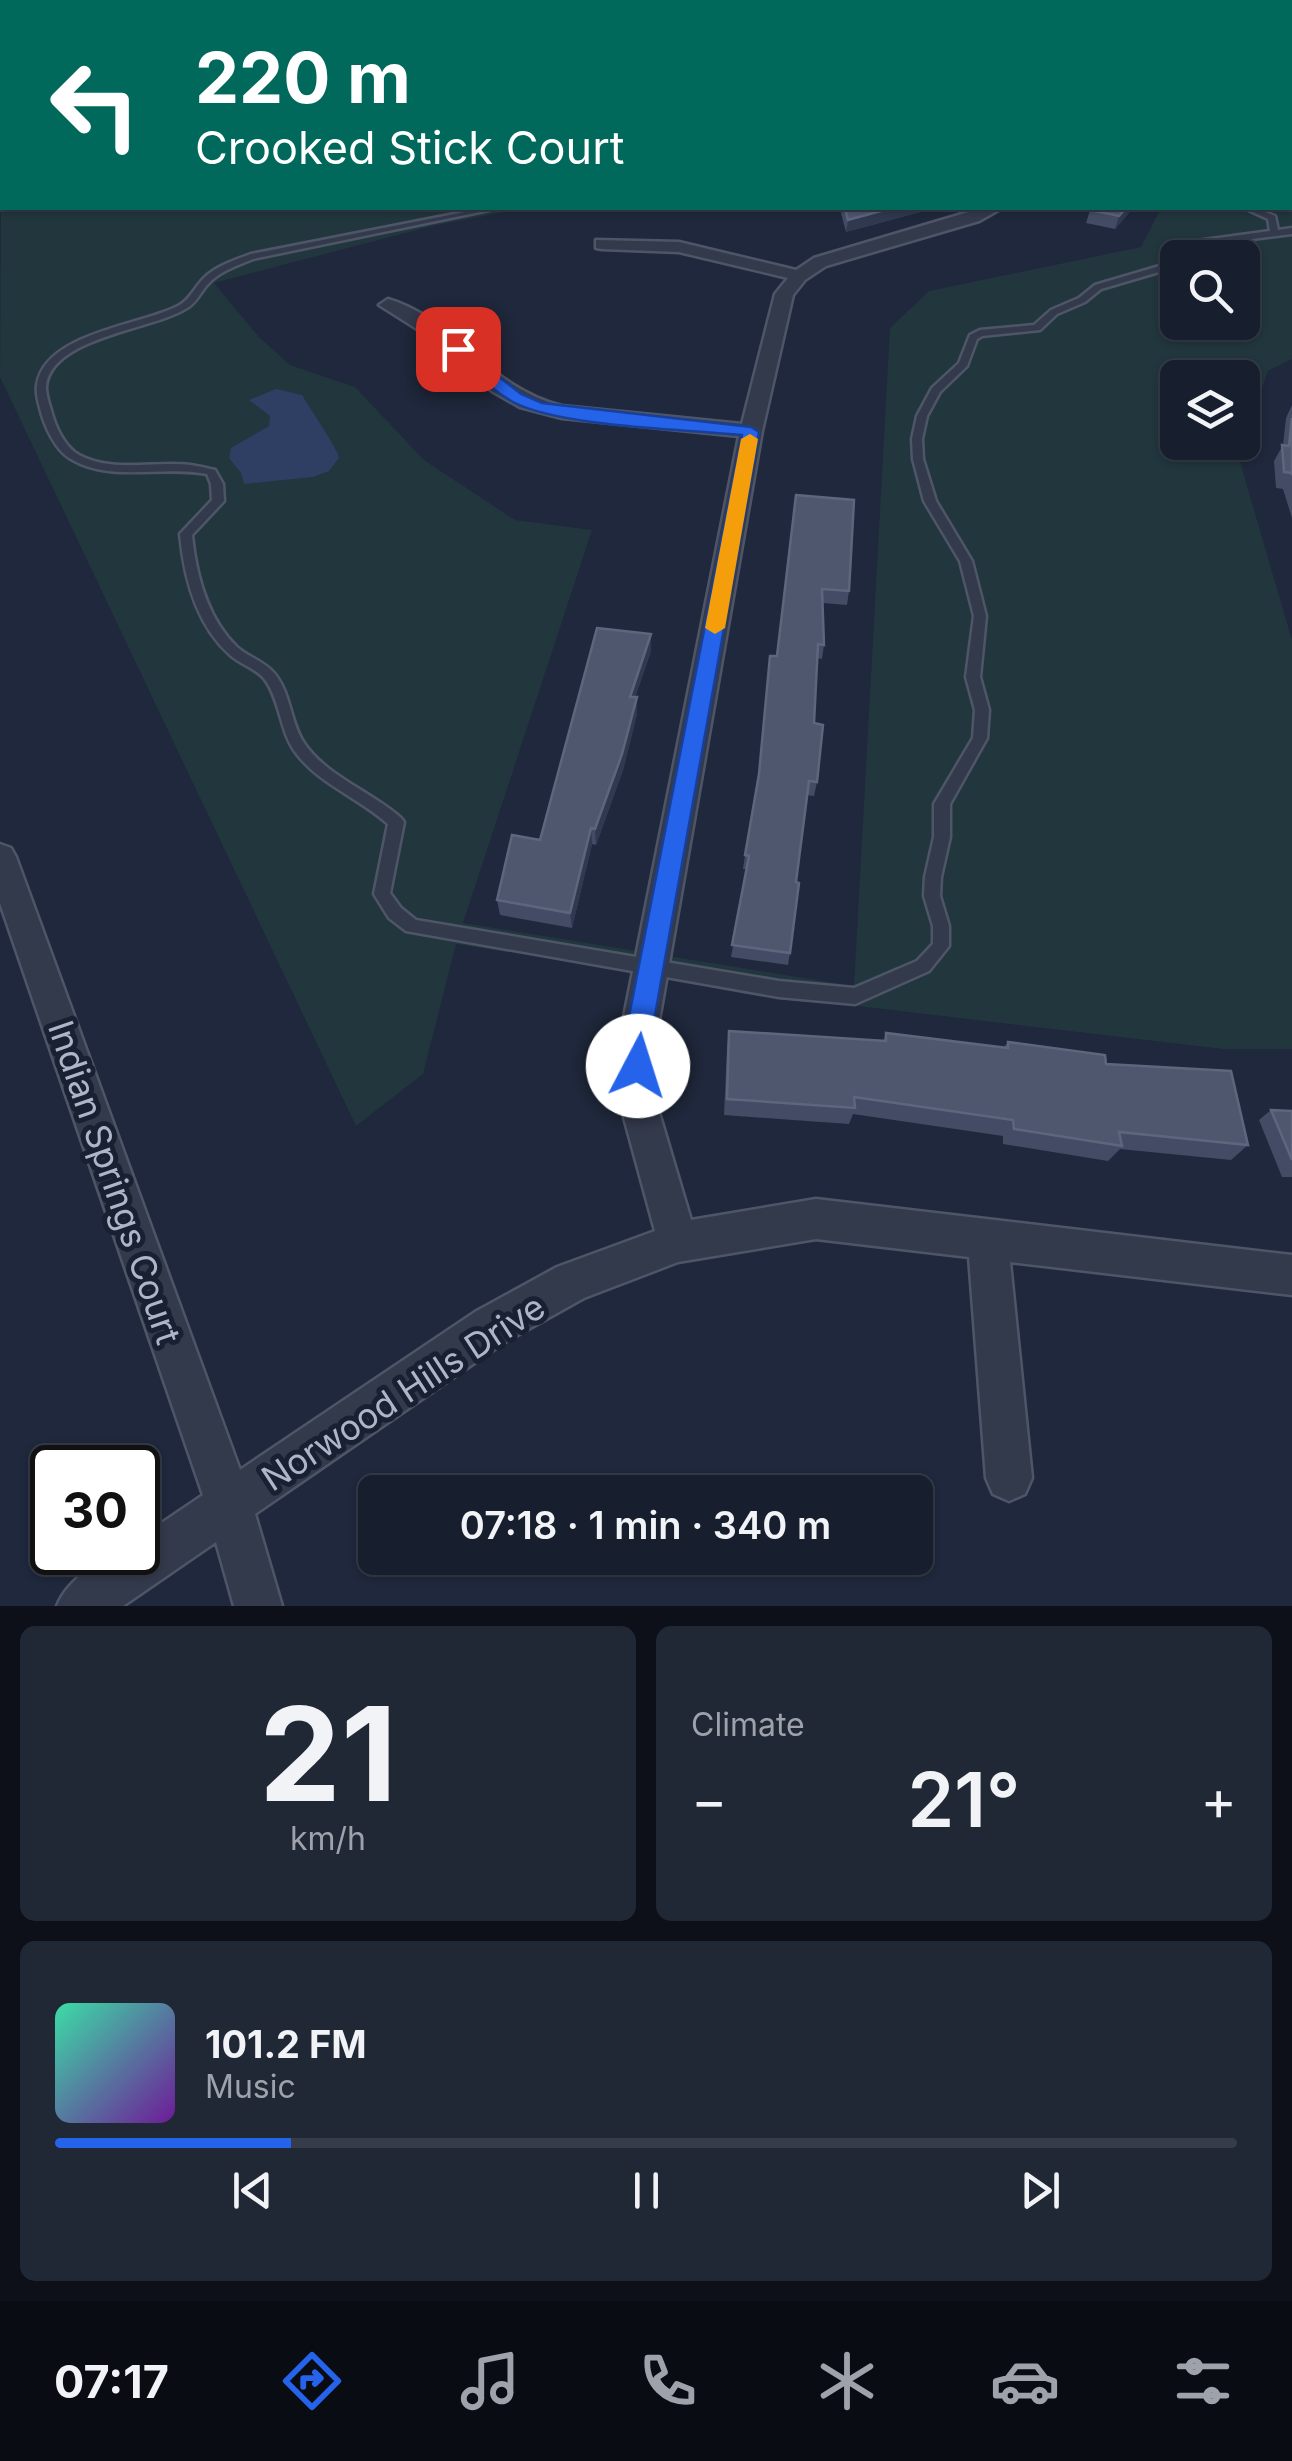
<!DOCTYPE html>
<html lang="en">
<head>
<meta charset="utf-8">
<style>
  :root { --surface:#171e2d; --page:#202735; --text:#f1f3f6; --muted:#9ea2aa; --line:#363c49; --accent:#2563eb }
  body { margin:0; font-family:Inter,sans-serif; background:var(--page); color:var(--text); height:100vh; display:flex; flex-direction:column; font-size:38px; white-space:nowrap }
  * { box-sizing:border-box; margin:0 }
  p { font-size:32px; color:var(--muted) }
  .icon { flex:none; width:55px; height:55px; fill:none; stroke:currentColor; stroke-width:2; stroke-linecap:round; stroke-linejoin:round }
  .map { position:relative; height:1606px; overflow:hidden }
  .drawer { display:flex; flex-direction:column; gap:20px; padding:20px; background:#0d1019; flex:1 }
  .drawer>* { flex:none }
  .guide { position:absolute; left:0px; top:0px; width:1292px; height:210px; box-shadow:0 2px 8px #0004,0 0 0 2px var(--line); background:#00695c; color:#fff; overflow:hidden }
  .tools { position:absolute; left:1160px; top:240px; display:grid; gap:20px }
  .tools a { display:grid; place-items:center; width:100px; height:100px; border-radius:15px; background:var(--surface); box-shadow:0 2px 8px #0004,0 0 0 2px var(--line); font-size:50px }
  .speed { position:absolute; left:30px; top:1445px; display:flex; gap:20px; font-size:50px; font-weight:700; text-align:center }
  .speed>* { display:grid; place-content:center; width:130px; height:130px; border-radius:50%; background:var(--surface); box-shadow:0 2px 8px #0004,0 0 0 2px var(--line); line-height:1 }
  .speed .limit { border:5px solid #111; border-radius:15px; background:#fff; color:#111 }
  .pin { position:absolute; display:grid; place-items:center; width:85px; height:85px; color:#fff; margin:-42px; border-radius:20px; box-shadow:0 5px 15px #0006 }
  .me { position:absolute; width:110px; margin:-55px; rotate:5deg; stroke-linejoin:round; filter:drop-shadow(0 0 8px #0008) }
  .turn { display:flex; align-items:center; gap:35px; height:210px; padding:0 30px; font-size:45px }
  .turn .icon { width:130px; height:130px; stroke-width:2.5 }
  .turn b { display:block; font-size:70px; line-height:85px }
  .big { font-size:75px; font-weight:600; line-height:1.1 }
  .drawer .widget { flex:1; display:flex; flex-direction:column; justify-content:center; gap:15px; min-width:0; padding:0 35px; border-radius:15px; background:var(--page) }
  .drawer .dial { align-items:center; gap:0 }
  .dial b { font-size:130px; line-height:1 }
  .song { display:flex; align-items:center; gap:30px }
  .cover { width:120px; height:120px; border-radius:15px; background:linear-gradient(135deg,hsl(160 70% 55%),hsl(280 70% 35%)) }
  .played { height:10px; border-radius:5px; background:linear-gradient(90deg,var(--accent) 20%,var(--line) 20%) }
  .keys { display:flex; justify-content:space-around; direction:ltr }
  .heat { display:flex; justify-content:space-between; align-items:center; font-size:55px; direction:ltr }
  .drawer .tiles { flex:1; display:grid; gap:20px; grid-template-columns:1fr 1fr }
  .widget:last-child { grid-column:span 2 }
  .trip { position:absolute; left:358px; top:1475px; width:575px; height:100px; border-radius:15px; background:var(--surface); box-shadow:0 2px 8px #0004,0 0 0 2px var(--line); font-weight:600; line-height:100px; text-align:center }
  .menu { display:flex; height:160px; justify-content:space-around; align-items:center; background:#090c12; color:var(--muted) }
  .menu .icon { width:70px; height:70px }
  .menu .selected { color:var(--accent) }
  .menu b { font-size:45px; color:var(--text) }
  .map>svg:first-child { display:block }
  .green { fill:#21363d; fill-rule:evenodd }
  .water { fill:#2f3e63 }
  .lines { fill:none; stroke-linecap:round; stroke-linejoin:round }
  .lane-casing { stroke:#4e5567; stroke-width:5 }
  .street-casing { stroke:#4e5567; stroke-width:5 }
  .primary-casing { stroke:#3c4455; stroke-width:55 }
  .lane { fill:#333a4c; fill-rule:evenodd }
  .street { fill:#333a4c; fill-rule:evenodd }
  .primary { stroke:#51596c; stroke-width:50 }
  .wall { fill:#434c64 }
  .shaded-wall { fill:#303950 }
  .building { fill:#4f576f; stroke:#5e667d; stroke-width:2.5 }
  .route { fill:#2563eb; stroke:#184099; stroke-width:2.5 }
  .slow { fill:#f59e0b }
  .labels { text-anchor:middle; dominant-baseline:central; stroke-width:10; stroke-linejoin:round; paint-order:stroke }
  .near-street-label { font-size:35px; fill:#aeb5c8; stroke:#192031 }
</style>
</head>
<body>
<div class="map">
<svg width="1292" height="1606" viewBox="0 0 1292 1606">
  <rect width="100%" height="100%" fill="#1f283c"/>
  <path class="green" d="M2,54V208H526L432,226L214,283L259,337L290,365L355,387L424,460L515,520L592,530L463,923L854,986L890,328L929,291L1141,247L1161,208H1290L1292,146V359L1268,371L1238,455L1292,640V1049H1223L849,1005L456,944L423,1074L356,1126L0,377ZM1178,258H1242V322H1178ZM1178,378H1242V442H1178Z"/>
  <path class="water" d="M276,389L302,395C309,407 339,451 339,458L329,471L313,477L244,484L241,473L229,458L231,448L269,426L270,416L249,400Z"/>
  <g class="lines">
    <g class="lane-casing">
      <path id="lane" d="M485,208H499L253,259C237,266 219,271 207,285C200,293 196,303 187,308C153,330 50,337 46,387C46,394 49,404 51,410C55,426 64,446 79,455C108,471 145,463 177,464C190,464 202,467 215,470L223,484L224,501L192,535C196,575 207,618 237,647C248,657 264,661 274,673C291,693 290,722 304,743C326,776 372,792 401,818L404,822L390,893L401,908L416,920L779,981L854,988L917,961L933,944V926L924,896L925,877L934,837V804L973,738L975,710L966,677L974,616L960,561L924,501L913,459L912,439L917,416L932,388L959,363L970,335L980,330L1034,325L1051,310L1079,298L1095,285L1163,265L1182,243L1270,231L1268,219L1244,208H1254L1275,216L1278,230L1292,228V234L1188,247L1169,269L1101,289L1085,302L1057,314L1040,330L982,336L977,339L967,366L940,392L927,416L922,439L923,459L936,501L972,561L986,616L980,677L989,710L987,738L950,804V837L941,877L940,896L949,926V946L929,971L855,1004L779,997L406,931L389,918L374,894L388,824C359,798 319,784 296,753C280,732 281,703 266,681C257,668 240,665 229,654C196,624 184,577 180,534L212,500L211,484L207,474C163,465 111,483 71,459C55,450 44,425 40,408C38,401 36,392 37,385C45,333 139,326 178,306C190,300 194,288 204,278C216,266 235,260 251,254Z"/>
    </g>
    <g class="street-casing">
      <g id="street">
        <polygon points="550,0 565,0 567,2 552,2"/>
        <polygon points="899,0 916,0 918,2 901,2"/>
        <polygon points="1213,0 1225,0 1226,2 1215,2"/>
        <rect x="1290" y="60" width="2" height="8"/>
        <rect x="1290" y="106" width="2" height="8"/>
        <path d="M982,208H1002L979,221L826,266L805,280L793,295L762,431L657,1032L655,1099L691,1220L816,1199L1292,1255V1295L1010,1262L1032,1478L1025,1494L1009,1501L993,1494L986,1478L969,1257L816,1239L678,1262L584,1298L505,1342L255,1514L282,1606H234L216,1542L123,1606H57C68,1578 107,1552 138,1552V1539L203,1495L0,903V844L11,848L16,857L240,1470L475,1312L557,1267L655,1231L619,1099L621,1032L739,436L562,418L520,407L492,391L417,329L379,305L388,299C456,319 486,387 562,406L742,424L775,294L788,278L679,252L602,249L596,248V240L679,242L796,270L814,258Z"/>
      </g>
    </g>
    <g class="primary-casing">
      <g id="primary">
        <polyline points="250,2 264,0"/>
        <polyline points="0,47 2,46"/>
      </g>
    </g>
    <use href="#lane" class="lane"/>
    <use href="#street" class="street"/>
    <use href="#primary" class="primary"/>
  </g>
  <g class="wall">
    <polygon points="842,208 935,208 846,232 841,213"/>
    <polygon points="1133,208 1115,229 1086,223 1090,210"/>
    <polygon points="1292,405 1292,518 1283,489 1276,488 1274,461 1283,445 1286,418"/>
    <polygon points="796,495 849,591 847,605 823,603 824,645 822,659 817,658 814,723 817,782 814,796 807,795 796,882 790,953 788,965 731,957 747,869 743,869 745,855 758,780 777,656"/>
    <polygon points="651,651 635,697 637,714 623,770 596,845 592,844 572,928 500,915 497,900 540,840"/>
    <polygon points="729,1031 883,1041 886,1033 1004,1047 1008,1042 1106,1064 1248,1145 1231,1160 1120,1149 1108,1161 1003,1144 1003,1136 853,1114 849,1124 724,1115 727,1048"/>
    <polygon points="1271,1110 1292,1111 1292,1177 1282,1177 1259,1120"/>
  </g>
  <g class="shaded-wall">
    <polygon points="892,208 935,208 846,232 848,220"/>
    <polygon points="1126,208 1133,208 1115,229 1119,216"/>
    <polygon points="651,634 651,651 630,713 630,697"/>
    <polygon points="637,697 637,714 623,770 596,845 595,829"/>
    <polygon points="591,828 592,844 572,928 570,913"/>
  </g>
  <g class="building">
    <polygon points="845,208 892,208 848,220"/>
    <polygon points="1092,208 1126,208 1119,216 1090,210"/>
    <polygon points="1292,418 1292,475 1291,473 1284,472 1282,445 1289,446"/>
    <polygon points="796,495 854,500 849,591 822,589 824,645 818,644 814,723 823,725 817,782 809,781 796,882 799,883 790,953 732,945 749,856 745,855 759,774 770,656 777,656"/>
    <polygon points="597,628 651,634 630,697 637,697 622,754 595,829 591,828 570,913 497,900 512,835 540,840"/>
    <polygon points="729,1031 886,1041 886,1033 1008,1048 1008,1042 1105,1055 1106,1064 1231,1071 1248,1145 1119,1132 1122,1146 1014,1129 1013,1120 854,1097 855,1108 727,1099"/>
    <polygon points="1271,1110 1292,1111 1292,1160"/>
  </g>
  <path class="route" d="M458,345L521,394L542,403L751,427L759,432L652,1032L647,1075L638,1079L628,1075L624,1066L626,1032L742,435C684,429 561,427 513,402C491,390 472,368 453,352L451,349Z"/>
  <polygon class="slow" points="750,434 758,439 725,628 715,634 705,628 741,439"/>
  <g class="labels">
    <g class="near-street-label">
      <text transform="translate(115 1182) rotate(71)">Indian Springs Court</text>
      <text transform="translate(403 1392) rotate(-33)">Norwood Hills Drive</text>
    </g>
  </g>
</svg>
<div class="tools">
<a><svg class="icon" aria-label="search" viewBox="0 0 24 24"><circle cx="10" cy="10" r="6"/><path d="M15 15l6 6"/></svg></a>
<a><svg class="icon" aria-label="layers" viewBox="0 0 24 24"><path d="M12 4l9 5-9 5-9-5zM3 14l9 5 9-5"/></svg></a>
</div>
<div class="speed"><div class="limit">30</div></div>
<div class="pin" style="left:458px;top:349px;background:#d93025"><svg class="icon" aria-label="arrive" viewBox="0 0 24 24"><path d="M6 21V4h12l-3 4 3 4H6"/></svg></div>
<svg class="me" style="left:638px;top:1066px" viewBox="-20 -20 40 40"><circle r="19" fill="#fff"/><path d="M0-13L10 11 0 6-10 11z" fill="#2563eb"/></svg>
<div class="trip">07:18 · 1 min · 340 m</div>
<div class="guide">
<div class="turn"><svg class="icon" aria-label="left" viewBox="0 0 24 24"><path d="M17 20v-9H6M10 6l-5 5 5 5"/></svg><div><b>220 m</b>Crooked Stick Court</div></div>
</div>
</div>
<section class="drawer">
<div class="tiles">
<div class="widget dial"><b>21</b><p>km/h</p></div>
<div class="widget"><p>Climate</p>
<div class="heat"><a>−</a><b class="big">21°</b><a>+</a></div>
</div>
<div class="widget">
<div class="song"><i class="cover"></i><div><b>101.2 FM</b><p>Music</p></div></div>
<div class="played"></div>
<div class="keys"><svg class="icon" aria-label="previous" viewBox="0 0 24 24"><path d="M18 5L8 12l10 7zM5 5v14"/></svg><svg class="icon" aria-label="pause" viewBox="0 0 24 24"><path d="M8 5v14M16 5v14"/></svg><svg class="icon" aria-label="next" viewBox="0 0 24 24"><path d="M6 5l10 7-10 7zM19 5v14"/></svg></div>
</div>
</div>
</section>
<nav class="menu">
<b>07:17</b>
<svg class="icon selected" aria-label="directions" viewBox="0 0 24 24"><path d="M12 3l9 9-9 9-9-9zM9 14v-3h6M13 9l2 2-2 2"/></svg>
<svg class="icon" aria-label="music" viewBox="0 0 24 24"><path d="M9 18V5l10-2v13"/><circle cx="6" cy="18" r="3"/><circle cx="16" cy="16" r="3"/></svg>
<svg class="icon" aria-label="phone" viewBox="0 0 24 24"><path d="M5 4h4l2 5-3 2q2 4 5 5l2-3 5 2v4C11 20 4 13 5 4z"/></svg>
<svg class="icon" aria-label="climate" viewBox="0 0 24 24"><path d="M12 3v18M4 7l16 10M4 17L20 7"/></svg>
<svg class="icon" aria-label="car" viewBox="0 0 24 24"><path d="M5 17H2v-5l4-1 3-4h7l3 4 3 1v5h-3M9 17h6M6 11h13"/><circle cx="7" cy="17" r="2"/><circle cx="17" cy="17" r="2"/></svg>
<svg class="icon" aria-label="filters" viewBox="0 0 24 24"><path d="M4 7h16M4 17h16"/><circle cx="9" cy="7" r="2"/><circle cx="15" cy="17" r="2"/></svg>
</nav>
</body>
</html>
